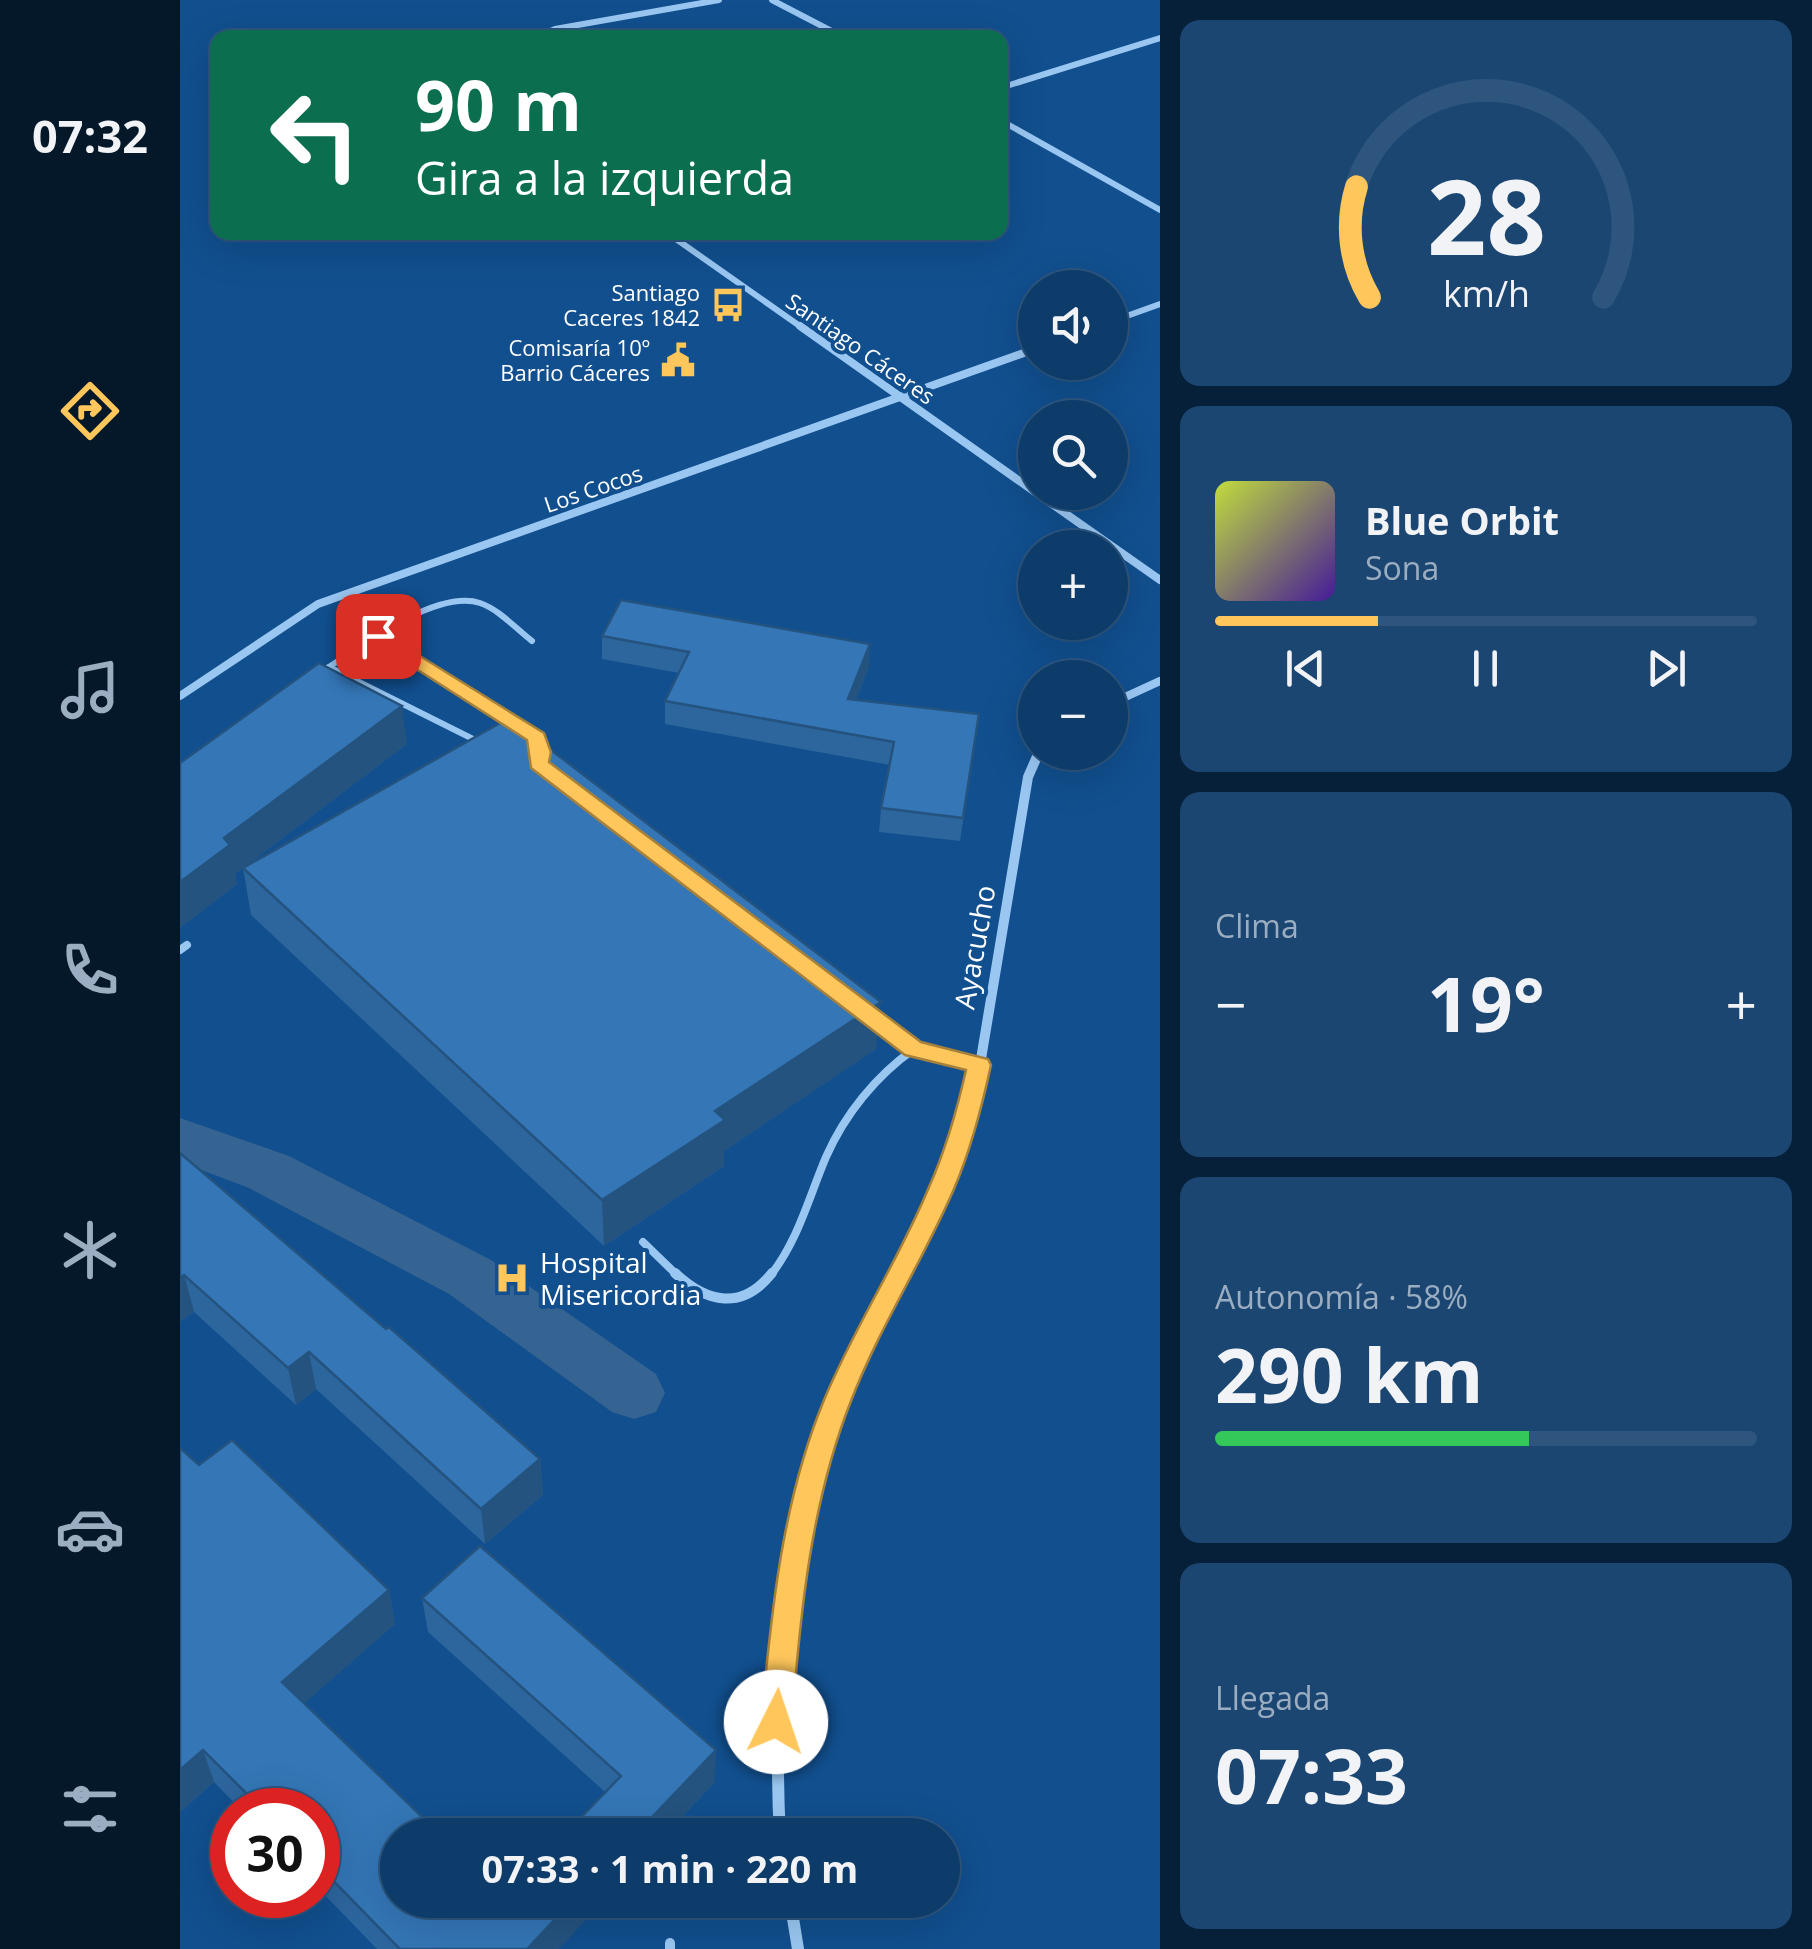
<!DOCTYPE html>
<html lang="es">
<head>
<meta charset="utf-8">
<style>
  :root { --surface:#0d3b6a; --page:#1b4672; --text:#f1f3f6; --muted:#9aadc1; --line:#2d557e; --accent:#ffc65b }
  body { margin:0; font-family:"Open Sans",sans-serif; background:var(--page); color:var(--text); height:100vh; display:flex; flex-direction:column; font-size:38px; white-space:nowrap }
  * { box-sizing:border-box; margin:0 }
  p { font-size:32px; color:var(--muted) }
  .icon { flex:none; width:55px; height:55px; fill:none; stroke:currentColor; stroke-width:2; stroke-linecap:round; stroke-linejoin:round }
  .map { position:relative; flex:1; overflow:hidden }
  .drawer { display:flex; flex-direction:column; gap:20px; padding:20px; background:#07203a; width:652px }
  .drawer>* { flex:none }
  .banner { position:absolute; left:30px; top:30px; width:798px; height:210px; border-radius:20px; box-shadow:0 10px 40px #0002,0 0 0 2px var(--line); background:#0b6e4f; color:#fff; overflow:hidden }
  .tools { position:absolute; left:838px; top:270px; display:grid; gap:20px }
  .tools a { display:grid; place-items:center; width:110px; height:110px; border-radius:50%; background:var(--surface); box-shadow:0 10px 40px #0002,0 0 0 2px var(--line); font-size:50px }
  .speed { position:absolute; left:30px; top:1788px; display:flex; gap:20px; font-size:50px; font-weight:700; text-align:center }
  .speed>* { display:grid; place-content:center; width:130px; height:130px; border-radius:50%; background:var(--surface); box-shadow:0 10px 40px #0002,0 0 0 2px var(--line); line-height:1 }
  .speed .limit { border:15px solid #d22; background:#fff; color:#111 }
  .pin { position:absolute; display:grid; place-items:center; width:85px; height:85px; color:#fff; margin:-42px; border-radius:20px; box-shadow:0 5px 15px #0006 }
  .me { position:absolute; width:110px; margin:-55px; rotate:4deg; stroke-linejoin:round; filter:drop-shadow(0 0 8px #0008) }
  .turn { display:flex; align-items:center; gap:35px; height:210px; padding:0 40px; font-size:45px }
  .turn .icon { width:130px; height:130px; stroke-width:2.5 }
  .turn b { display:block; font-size:70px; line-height:85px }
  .big { font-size:75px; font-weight:700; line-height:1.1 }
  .drawer .tile { flex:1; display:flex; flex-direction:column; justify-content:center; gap:15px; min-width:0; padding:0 35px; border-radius:20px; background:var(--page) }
  .drawer .dial { align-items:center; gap:0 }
  .dial svg { height:260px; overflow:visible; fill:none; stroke:var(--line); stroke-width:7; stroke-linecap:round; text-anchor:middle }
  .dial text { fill:var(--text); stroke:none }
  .song { display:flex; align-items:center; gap:30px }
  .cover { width:120px; height:120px; border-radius:15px; background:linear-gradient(135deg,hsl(70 70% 55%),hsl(260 70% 35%)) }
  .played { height:10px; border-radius:5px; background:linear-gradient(90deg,var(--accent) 30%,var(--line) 30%) }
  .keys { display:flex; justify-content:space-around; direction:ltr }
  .heat { display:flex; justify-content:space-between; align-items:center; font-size:55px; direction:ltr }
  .charge { height:15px; border-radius:8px; background:linear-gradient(90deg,#34c759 58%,var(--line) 0) }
  .trip { position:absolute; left:200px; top:1818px; width:580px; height:100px; border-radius:50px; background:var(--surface); box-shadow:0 10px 40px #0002,0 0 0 2px var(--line); font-weight:700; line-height:100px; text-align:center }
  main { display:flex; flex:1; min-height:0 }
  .tabs { display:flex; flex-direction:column; width:180px; justify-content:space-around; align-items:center; background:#05182a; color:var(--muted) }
  .tabs .icon { width:70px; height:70px }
  .tabs .current { color:var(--accent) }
  .tabs b { font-size:45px; color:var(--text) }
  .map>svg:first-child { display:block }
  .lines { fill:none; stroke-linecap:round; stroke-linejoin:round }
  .canal { fill:#366492; fill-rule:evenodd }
  .service-far2 { stroke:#9ac7f2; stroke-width:6 }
  .service-far1 { stroke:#9ac7f2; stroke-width:8 }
  .service { stroke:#9ac7f2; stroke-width:10 }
  .minor-far3 { stroke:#9ac7f2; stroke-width:6 }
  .minor-far2 { stroke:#9ac7f2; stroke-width:8 }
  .minor-far1 { stroke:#9ac7f2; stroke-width:10 }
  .minor { stroke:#9ac7f2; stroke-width:12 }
  .wall { fill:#2d659d }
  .shaded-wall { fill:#24537f }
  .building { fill:#3476b6; stroke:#24537f; stroke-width:2.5 }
  .route { fill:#ffc65b; stroke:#a6813b; stroke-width:2.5 }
  .labels { text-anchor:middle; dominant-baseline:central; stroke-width:8; stroke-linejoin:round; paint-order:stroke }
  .far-poi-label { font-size:22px; fill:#fff; stroke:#114f8e; text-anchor:end }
  .far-street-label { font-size:22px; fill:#fff; stroke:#114f8e }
  .street-label { font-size:28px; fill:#fff; stroke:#114f8e }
  .poi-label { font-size:28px; fill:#fff; stroke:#114f8e; text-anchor:start }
</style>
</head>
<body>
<main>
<nav class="tabs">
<b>07:32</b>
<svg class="icon current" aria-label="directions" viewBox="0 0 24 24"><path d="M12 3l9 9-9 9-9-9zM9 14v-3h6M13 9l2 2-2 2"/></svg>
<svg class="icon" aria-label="music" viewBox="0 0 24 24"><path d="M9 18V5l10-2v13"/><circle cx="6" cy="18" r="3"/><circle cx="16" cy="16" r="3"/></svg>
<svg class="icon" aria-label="phone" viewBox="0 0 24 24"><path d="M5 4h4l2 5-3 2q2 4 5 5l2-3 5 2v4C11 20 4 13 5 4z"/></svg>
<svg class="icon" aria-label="climate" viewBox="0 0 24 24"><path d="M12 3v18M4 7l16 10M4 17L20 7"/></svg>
<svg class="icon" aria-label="car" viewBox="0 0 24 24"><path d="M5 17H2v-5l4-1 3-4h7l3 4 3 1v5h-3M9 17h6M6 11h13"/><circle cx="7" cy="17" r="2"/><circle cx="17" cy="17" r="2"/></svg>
<svg class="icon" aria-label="filters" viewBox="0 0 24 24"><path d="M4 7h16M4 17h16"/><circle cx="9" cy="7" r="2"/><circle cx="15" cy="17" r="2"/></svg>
</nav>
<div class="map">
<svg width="980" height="1949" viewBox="0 0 980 1949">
  <rect width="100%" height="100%" fill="#114f8e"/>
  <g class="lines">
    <polygon class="canal" points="0,1118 109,1156 311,1260 476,1374 485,1393 476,1412 454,1419 432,1412 269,1294 69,1188 0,1162"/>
    <g class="service-far2">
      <polyline points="198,636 357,737 360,746"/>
      <path d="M149,667C183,644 258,589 300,603C320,610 336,629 352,641"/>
      <polyline points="142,672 149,667 299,742"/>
    </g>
    <g class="service-far1">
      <polyline points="359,743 361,749"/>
      <polyline points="0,950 7,945"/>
      <polyline points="694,1018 734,1049 800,1065"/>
      <polyline points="463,1242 498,1276"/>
      <path d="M590,1276C618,1241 629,1197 646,1157C665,1114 696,1076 734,1049"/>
    </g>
    <g class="service">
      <path d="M495,1273C527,1303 562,1311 592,1273"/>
      <polyline points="490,1943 490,1949"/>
    </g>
    <g class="minor-far3">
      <polyline points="592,0 665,38"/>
      <polyline points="356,38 375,29 539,0"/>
      <polyline points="820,88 980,38"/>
      <polyline points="820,120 980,210"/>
      <polyline points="486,232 624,329"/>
      <polyline points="930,322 980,304"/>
    </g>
    <g class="minor-far2">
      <polyline points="620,326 855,492"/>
      <polyline points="855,492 980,580"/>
      <polyline points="0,696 138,604 855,349"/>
      <polyline points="930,704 980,681"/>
    </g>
    <polyline class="minor-far1" points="719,1276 762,1188 800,1065 848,777 859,752"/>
    <g class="minor">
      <path d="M600,1835C594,1733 601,1638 621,1538C630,1490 639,1442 659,1397C677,1355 700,1315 720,1273"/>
      <polyline points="610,1900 618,1949"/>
    </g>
  </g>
  <g class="wall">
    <polygon points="422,636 689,667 676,700 799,714 780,841 699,832 701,808 710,765 485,724 485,701 499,673 422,659"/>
    <polygon points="227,744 63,868 696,1049 544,1151 544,1166 424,1246 71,915 63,868 55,874 57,884 0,928 0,763"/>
    <polygon points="0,1153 360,1459 363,1495 305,1544 136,1389 116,1405 14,1312 0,1322"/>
    <polygon points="19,1465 209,1590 215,1624 124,1703 379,1949 197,1949 138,1888 138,1810 61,1810 34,1782 0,1812"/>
    <polygon points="242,1598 535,1782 485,1835 384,1835 425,1792 248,1632"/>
  </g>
  <g class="shaded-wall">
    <polygon points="690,644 689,667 667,722 668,699"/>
    <polygon points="222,706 227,744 55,874 57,884 0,928 0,882 44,838"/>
    <polygon points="701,1002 696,1049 544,1151 544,1166 424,1246 422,1200 535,1111"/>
    <polygon points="4,1275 14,1312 0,1322 0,1278"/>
    <polygon points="129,1352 136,1389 116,1405 108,1368"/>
    <polygon points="360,1459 363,1495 305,1544 301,1509"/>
    <polygon points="209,1590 215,1624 111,1715 102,1682"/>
    <polygon points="23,1750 34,1782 0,1812 0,1770"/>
    <polygon points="536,1750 535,1782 485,1835 455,1835"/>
    <polygon points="393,1900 424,1900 379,1949 347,1949"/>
  </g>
  <g class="building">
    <polygon points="441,600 690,644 668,699 799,714 783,818 701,808 714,742 485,701 509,652 422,636"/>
    <polygon points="139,663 222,706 44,838 50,845 0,882 0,763"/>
    <polygon points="329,718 701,1002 535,1111 545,1120 422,1200 63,868"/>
    <polygon points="0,1153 206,1329 209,1327 360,1459 301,1509 129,1352 108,1368 4,1275 0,1278"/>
    <polygon points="52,1440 209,1590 102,1682 261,1835 218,1835 218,1900 393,1900 347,1949 220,1949 138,1865 138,1810 83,1810 23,1750 0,1770 0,1448 19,1465"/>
    <polygon points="300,1546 536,1750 455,1835 384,1835 441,1776 242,1598"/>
  </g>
  <path class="route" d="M198,630L364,733L371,752L369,762L741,1042L808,1059L811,1065C802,1107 791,1149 774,1189C743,1261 699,1328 671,1401C631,1502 620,1614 612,1722L607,1732L596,1736L586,1732L581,1722C591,1614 602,1501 644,1400C674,1327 719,1260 749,1187C766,1149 777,1110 786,1070L725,1055L351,768L347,740L191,640L189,636Z"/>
  <defs>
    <g id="bus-bare" transform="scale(2.7)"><path d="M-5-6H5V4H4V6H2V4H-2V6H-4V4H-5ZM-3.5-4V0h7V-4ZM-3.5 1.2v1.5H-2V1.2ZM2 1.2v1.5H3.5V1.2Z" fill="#ffc65b" stroke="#114f8e" stroke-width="2.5" paint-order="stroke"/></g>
    <g id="civic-bare" transform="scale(2.7)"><path d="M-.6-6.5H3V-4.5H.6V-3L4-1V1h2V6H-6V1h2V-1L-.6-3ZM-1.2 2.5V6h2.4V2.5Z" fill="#ffc65b" stroke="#114f8e" stroke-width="2.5" paint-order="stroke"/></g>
    <g id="hospital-bare" transform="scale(2.7)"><path d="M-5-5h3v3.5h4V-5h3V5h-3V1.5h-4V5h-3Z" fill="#ffc65b" stroke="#114f8e" stroke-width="2.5" paint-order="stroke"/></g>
  </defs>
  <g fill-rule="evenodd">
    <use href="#bus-bare" x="548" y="305"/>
    <use href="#civic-bare" x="498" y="360"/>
    <use href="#hospital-bare" x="332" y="1278"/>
  </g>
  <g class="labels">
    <g class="far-poi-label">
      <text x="520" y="292">Santiago<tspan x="520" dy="25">Caceres 1842</tspan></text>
      <text x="470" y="347">Comisaría 10º<tspan x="470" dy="25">Barrio Cáceres</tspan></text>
    </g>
    <g class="far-street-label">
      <text transform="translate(681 348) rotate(35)">Santiago Cáceres</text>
      <text transform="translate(413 488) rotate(-19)">Los Cocos</text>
    </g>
    <g class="street-label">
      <text transform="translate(794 947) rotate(-80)">Ayacucho</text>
    </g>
    <g class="poi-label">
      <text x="360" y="1262">Hospital<tspan x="360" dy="32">Misericordia</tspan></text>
    </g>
  </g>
</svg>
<div class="tools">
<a><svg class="icon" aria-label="sound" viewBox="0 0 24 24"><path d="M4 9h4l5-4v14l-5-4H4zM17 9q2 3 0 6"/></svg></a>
<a><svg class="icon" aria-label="search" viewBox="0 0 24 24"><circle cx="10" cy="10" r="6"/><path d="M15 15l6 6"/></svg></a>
<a>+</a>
<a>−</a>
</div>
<div class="speed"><div class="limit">30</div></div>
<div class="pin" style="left:198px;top:636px;background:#d93025"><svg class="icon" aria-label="arrive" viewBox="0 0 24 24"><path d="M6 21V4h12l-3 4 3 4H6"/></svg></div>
<svg class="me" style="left:596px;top:1722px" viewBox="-20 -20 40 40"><circle r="19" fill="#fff"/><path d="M0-13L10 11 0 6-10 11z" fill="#ffc65b"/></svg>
<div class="trip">07:33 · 1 min · 220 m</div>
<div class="banner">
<div class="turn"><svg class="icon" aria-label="left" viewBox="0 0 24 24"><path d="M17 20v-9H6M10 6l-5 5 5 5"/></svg><div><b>90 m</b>Gira a la izquierda</div></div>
</div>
</div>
<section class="drawer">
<div class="tile dial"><svg viewBox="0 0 100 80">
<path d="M14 69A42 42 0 1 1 86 69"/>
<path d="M14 69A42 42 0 0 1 10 35" stroke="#ffc65b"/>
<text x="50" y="56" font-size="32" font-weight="700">28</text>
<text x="50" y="72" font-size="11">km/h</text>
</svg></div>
<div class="tile">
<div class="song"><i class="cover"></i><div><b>Blue Orbit</b><p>Sona</p></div></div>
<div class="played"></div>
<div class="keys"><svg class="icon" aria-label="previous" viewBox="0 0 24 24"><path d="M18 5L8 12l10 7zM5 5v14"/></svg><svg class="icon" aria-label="pause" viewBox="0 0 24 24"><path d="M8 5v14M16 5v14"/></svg><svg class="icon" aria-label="next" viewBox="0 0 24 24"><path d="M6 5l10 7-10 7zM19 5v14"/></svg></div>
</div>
<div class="tile"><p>Clima</p>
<div class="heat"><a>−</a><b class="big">19°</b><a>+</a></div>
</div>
<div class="tile"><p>Autonomía · 58%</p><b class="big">290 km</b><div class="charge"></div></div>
<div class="tile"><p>Llegada</p><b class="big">07:33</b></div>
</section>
</main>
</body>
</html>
